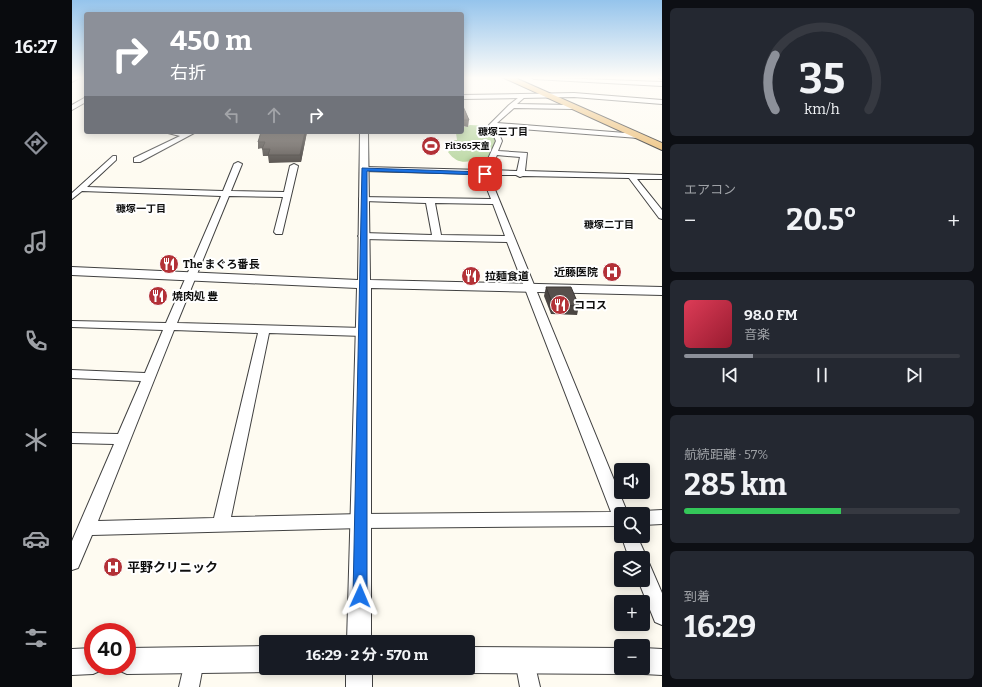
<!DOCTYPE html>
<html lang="ja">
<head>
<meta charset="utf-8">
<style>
  :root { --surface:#171b24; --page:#242831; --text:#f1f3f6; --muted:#9ea1a6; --line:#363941; --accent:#8c9099 }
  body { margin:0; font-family:Bitter,"Noto Sans JP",serif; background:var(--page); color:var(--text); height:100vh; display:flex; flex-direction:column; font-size:15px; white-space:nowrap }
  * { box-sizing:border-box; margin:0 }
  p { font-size:13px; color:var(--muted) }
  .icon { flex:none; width:22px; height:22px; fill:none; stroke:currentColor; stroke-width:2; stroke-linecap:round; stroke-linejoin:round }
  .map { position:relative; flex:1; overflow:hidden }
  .details { display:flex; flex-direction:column; gap:8px; padding:8px; background:#0d0f14; width:320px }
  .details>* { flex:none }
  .top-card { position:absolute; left:12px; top:12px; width:380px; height:122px; border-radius:4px; box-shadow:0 2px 10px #0003; background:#8c9099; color:#fff; overflow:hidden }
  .tools { position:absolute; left:542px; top:463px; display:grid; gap:8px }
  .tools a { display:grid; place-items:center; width:36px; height:36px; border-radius:4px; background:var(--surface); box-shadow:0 2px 10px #0003; font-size:20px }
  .speed { position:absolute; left:12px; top:623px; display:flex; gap:8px; font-size:20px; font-weight:700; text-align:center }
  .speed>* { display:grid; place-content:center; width:52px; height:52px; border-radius:50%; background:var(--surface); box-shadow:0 2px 10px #0003; line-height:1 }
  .speed .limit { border:6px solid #d22; background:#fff; color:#111 }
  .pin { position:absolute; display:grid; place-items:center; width:34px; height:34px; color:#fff; margin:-17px; border-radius:8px; box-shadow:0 2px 6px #0006 }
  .me { position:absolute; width:44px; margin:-22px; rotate:1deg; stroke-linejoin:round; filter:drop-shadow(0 0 3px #0008) }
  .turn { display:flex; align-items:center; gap:14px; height:84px; padding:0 20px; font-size:18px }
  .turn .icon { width:52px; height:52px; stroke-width:2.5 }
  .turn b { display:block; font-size:28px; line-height:34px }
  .lanes { display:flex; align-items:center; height:38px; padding:0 20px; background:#0003; justify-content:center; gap:20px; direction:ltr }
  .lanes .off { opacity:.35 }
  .big { font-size:30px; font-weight:700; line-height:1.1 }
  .details .tile { flex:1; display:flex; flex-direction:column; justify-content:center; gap:6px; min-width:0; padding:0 14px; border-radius:6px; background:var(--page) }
  .details .dial { align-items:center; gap:0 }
  .dial svg { height:104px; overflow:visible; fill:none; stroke:var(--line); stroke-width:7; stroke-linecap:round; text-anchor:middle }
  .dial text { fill:var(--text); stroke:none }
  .song { display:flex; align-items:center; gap:12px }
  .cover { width:48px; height:48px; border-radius:6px; background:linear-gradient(135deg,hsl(350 70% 55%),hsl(350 70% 35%)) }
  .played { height:4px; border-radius:2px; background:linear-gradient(90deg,var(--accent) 25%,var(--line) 25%) }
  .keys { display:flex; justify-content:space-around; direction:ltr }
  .heat { display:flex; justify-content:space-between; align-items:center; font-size:22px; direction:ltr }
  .charge { height:6px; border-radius:3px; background:linear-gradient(90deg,#34c759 57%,var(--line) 0) }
  .trip { position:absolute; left:187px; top:635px; width:216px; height:40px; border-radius:4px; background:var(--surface); box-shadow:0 2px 10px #0003; font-weight:700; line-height:40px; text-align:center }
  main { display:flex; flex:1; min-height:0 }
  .dock { display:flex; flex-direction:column; width:72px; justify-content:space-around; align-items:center; background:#090b0e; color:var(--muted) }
  .dock .icon { width:28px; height:28px }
  .dock .selected { color:var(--accent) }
  .dock b { font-size:18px; color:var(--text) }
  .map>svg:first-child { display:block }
  .forest { fill:#b6d59d }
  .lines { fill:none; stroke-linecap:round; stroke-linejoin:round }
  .minor-casing { stroke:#414141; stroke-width:2 }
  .tertiary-casing { stroke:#414141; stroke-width:2 }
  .trunk-casing { stroke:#1f1f1f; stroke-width:2 }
  .minor { fill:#fff; fill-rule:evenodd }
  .tertiary { fill:#fff; fill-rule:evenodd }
  .trunk { fill:#eab96c; fill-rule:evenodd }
  .wall { fill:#4a4541 }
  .shaded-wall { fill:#3c3835 }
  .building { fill:#56504c; stroke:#3c3835 }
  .route { fill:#1a73e8; stroke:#114b97 }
  .labels { text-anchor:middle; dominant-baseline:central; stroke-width:4; stroke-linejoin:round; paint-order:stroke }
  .far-poi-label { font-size:9px; font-weight:bold; fill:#0e0e0e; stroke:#fff; text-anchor:start }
  .far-neighbourhood-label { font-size:10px; font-weight:bold; fill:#0e0e0e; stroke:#fff }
  .poi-label { font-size:11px; font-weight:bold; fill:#0e0e0e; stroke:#fff; text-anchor:start }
  .near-poi-label { font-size:13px; font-weight:bold; fill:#0e0e0e; stroke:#fff; text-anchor:start }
</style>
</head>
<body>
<main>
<nav class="dock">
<b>16:27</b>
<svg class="icon selected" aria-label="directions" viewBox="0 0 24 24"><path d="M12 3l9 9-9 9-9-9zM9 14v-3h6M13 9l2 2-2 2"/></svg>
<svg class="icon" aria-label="music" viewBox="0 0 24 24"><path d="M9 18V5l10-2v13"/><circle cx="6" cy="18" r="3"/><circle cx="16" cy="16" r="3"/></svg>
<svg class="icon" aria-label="phone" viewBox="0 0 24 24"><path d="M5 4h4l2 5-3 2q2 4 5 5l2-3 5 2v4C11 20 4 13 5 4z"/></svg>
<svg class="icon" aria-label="climate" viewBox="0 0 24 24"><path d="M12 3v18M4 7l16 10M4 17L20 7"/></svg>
<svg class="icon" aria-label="car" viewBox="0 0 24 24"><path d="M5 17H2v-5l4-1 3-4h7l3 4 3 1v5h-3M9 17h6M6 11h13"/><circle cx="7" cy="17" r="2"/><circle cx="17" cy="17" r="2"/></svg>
<svg class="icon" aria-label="filters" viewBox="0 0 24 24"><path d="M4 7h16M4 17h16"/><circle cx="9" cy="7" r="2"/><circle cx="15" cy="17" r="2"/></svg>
</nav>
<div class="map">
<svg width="590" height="687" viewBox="0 0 590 687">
  <rect width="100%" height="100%" fill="#fefbf1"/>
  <path class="forest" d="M398,125L416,126L421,132L424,142L416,157C402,159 388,169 376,152L382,146V140H385L384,133L390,132V128Z"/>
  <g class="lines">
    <g class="minor-casing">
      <g id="minor">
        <polygon points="2,77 9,77 0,82 0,78"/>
        <polygon points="459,77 590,82 590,86 462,79"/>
        <path d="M451,94L454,96L445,104L500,105L503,107L500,109L442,108L425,123L566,134L569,136L566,138L424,127L430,141L426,151L455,153L453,171L590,175V179H565L590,210V219L587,218L557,178L451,176L448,177L444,175H417L556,514H549V526L290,528L20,535L6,568L0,570V541L42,444L0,443V433L46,434L69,381L0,378V370L73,373L91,330L0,327V321L94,323L149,196L10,191L0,199V193L41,156H44V160L15,187L151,191L162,164L166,162L170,164L159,191L212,192L218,166L222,164L226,166L210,234H204L202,232L211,197L157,196L105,323L291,328L297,332L291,336L197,333L159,517L290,514L539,512L435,242L291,239L286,236L291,233L360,235L354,203L291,201L287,199L288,197L419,199L409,174L292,171L288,169L292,167L411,170L424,141L417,125L437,105ZM425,155L448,157L445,171L418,170ZM363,203L421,204L433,236L369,235ZM102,330L186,333L142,518L26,521Z"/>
        <polygon points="92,132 124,132 68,162 62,162 62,158 108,136"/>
        <polygon points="590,510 590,524 571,525 571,514 565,514 571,511"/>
        <polygon points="549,535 565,536 575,558 573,562 577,563 590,593 590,625 583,622 566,580 571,580 571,558 557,558"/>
        <polygon points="122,650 129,653 132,660 127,687 107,687 115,653"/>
        <polygon points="453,650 460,653 468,687 448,687 443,660 446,653"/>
      </g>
    </g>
    <g class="tertiary-casing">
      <g id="tertiary">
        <polygon points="586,77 590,77 590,79 587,78"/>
        <polygon points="502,93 590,100 590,104 502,97 390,99 390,95"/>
        <polygon points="14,97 14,102 0,110 0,105"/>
        <polygon points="288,132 296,132 298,280 590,287 590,295 299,288 299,642 275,642 285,288 0,275 0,267 286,280"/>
        <polygon points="194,646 194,668 203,668 194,672 55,674 46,670 44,666 55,666 55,648"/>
        <polygon points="396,647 549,648 549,668 559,668 549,674 396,673 387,668 396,668"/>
        <polygon points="21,648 21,666 32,666 30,670 21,674 0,675 0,649"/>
        <polygon points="571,648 590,649 590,675 571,674 562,670 561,668 571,668"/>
        <rect x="274" y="668" width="26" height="19"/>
      </g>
    </g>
    <g class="trunk-casing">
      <polygon id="trunk" points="430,77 441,77 590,143 590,150"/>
    </g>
    <use href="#minor" class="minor"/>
    <use href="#tertiary" class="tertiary"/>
    <use href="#trunk" class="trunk"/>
  </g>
  <g class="wall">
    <polygon points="390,104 397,120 396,127 390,126"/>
    <polygon points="235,132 229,162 197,163 196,156 191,156 190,148 186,149 186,142"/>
    <polygon points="474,287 507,306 505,315 479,314 472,296"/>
  </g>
  <polygon class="shaded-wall" points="233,132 235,132 229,162 228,155"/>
  <g class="building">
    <polygon points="390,104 397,120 390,120"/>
    <polygon points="189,132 233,132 228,155 196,155 198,149 190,149 193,142 186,142"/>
    <polygon points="474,287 499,287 507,306 481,305"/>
  </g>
  <linearGradient id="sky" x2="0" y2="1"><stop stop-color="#95c4ec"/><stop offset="0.45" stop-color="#fffdf9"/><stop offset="1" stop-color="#fffdf9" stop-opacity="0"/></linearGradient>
  <rect width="590" height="173" fill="url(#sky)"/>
  <polygon class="route" points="290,168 413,172 416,174 413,175 295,171 295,596 293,601 288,603 283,601 281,596"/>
  <defs>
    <g id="stadium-disc" transform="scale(1)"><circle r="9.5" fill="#b33137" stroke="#fff"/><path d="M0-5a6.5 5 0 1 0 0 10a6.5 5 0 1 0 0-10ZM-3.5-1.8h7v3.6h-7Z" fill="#fff"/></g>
    <g id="restaurant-disc" transform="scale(1)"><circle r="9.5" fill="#b33137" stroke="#fff"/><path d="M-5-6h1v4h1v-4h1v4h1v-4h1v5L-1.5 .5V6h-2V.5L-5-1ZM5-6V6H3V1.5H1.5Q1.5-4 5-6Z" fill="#fff"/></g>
    <g id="hospital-disc" transform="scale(1)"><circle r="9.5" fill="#b33137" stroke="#fff"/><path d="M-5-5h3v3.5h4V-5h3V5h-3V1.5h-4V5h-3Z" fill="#fff"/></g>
  </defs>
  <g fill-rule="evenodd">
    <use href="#stadium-disc" x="359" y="146"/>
    <use href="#restaurant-disc" x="97" y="264"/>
    <use href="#hospital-disc" x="540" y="272"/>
    <use href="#restaurant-disc" x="399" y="276"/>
    <use href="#restaurant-disc" x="86" y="296"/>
    <use href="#restaurant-disc" x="488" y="305"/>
    <use href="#hospital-disc" x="41" y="567"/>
  </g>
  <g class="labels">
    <g class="far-poi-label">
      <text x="373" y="146">Fit365天童</text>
    </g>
    <g class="far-neighbourhood-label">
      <text x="431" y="132">糠塚三丁目</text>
      <text x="69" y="209">糠塚一丁目</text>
      <text x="537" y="225">糠塚二丁目</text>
    </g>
    <g class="poi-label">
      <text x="111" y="264">The まぐろ番長</text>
      <text x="526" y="272" text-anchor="end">近藤医院</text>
      <text x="413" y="276">拉麺食道</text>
      <text x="100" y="296">焼肉処 豊</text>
      <text x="502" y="305">ココス</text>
    </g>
    <g class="near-poi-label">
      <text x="55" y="567">平野クリニック</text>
    </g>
  </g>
</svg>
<div class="tools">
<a><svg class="icon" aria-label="sound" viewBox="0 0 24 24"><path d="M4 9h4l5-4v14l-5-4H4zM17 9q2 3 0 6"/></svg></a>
<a><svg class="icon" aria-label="search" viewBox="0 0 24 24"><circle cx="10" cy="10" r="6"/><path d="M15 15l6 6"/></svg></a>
<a><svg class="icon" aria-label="layers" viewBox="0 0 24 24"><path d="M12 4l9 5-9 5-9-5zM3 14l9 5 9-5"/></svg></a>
<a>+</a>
<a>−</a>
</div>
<div class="speed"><div class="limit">40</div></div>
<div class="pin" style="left:413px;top:174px;background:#d93025"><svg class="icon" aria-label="arrive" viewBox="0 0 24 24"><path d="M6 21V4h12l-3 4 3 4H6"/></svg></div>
<svg class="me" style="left:288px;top:596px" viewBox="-20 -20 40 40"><path d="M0-17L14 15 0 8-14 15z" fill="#1a73e8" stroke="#fff" stroke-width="4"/></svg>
<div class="trip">16:29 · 2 分 · 570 m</div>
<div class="top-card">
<div class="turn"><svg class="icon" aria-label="right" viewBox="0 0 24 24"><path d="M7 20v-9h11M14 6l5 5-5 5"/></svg><div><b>450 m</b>右折</div></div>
<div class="lanes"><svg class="icon off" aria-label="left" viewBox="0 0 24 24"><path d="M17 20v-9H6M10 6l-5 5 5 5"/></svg><svg class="icon off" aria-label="ahead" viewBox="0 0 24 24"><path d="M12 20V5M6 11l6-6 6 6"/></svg><svg class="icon" aria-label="right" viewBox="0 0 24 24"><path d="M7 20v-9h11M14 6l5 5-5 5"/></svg></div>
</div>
</div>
<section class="details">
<div class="tile dial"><svg viewBox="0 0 100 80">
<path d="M14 69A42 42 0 1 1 86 69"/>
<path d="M14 69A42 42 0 0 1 14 27" stroke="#8c9099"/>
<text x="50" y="56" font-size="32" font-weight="700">35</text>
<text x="50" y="72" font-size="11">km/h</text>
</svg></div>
<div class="tile"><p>エアコン</p>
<div class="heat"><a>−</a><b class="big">20.5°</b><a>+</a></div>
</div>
<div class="tile">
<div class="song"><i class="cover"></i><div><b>98.0 FM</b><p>音楽</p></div></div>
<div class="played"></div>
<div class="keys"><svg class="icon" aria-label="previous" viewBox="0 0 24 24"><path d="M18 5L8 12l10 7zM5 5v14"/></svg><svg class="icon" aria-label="pause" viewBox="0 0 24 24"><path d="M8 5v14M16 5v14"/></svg><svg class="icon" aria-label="next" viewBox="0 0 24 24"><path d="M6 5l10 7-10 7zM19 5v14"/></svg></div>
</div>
<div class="tile"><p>航続距離 · 57%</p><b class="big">285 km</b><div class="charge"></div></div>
<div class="tile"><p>到着</p><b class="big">16:29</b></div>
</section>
</main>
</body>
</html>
